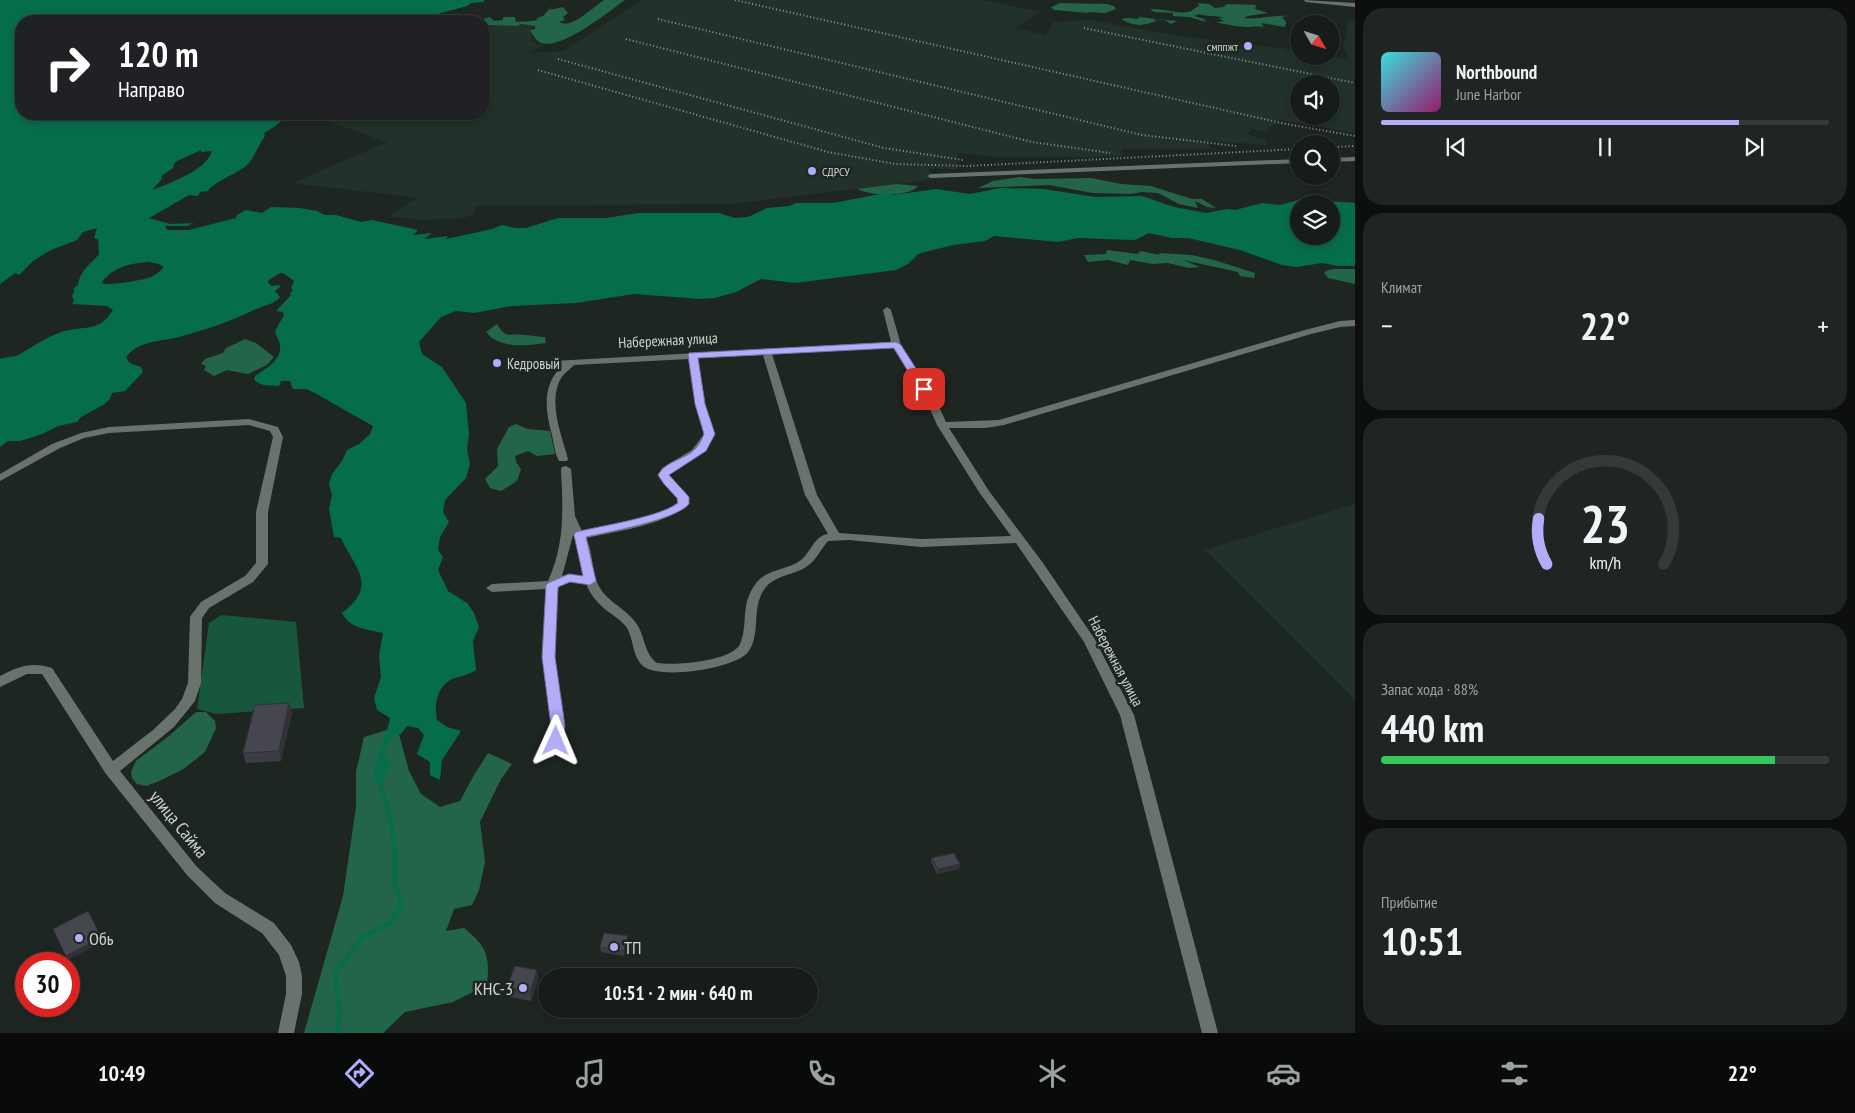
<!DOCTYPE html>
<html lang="ru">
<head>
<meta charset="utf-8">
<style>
  :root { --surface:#161c1a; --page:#1f2523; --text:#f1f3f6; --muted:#9ea1a2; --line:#353a39; --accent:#b3adf9 }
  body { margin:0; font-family:"PT Sans Narrow",sans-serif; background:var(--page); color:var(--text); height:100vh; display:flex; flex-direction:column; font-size:19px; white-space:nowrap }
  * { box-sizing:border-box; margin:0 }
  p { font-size:16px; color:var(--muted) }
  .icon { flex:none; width:28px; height:28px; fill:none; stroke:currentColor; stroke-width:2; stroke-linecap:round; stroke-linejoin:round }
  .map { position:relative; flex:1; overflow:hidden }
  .panel { display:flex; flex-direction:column; gap:8px; padding:8px; background:#0c0f0e; width:500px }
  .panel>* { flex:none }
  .top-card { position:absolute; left:15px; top:15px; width:475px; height:105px; border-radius:20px; box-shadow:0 2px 8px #0003,0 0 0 1px var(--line); background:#202124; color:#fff; overflow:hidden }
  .needle { width:32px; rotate:129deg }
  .tools { position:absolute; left:1290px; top:15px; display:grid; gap:10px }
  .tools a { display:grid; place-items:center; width:50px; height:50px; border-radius:50%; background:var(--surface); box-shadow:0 2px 8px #0003,0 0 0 1px var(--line); font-size:25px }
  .speed { position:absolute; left:15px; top:952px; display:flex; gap:10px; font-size:25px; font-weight:700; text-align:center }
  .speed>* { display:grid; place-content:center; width:65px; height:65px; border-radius:50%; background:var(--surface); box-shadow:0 2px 8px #0003,0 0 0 1px var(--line); line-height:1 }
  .speed .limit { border:8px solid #d22; background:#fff; color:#111 }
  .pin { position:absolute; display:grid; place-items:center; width:42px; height:42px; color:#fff; margin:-21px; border-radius:10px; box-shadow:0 2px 8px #0006 }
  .me { position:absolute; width:55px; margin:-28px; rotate:1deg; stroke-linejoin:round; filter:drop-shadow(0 0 4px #0008) }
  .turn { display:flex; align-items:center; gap:18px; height:105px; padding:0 20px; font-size:22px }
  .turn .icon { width:65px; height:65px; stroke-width:2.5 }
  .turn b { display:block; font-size:35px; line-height:42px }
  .big { font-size:38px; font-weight:800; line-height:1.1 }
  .panel .widget { flex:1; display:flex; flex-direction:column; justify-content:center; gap:8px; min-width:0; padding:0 18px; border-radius:20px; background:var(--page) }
  .panel .dial { align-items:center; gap:0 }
  .dial svg { height:130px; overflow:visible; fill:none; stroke:var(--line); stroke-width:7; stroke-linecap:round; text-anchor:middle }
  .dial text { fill:var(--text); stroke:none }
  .song { display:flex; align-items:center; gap:15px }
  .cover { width:60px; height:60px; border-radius:8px; background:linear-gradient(135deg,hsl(180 70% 55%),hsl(320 70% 35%)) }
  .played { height:5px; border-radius:2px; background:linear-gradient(90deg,var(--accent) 80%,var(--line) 80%) }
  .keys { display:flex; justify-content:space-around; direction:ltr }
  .heat { display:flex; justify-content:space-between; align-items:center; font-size:28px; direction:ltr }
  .charge { height:8px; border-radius:4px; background:linear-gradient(90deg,#34c759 88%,var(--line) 0) }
  .trip { position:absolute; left:538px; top:968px; width:280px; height:50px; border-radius:25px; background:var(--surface); box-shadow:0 2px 8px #0003,0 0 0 1px var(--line); font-weight:800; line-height:50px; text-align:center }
  .tabs { display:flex; height:80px; justify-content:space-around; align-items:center; background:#090b0a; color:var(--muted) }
  .tabs .icon { width:35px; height:35px }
  .tabs .on { color:var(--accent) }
  .tabs b { font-size:22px; color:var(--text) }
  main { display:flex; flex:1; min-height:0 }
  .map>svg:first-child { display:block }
  .built { fill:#223129; fill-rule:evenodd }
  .green { fill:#17573e }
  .forest { fill:#23654a }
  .water { fill:#066d4b; fill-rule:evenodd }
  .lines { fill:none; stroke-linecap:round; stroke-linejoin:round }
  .stream { stroke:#066d4b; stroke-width:4.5 }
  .street { fill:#69736e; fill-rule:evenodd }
  .rail { stroke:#909794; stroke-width:2; stroke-dasharray:1 2.5; stroke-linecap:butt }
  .wall { fill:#3c3c44 }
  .shaded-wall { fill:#313137 }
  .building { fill:#46464f; stroke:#313137 }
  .route { fill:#b3adf9; stroke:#7470a2 }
  .poi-dot { fill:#b3adf9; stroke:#1e2622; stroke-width:2 }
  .labels { text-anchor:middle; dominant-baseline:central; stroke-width:5; stroke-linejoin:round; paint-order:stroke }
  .far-poi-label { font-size:12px; fill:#ced4d1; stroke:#1e2622; text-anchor:end }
  .street-label { font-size:15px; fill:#ced4d1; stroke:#1e2622 }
  .poi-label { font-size:15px; fill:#ced4d1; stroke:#1e2622; text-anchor:start }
  .near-street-label { font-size:18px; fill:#ced4d1; stroke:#1e2622 }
  .near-poi-label { font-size:18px; fill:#ced4d1; stroke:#1e2622; text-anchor:start }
</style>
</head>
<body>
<main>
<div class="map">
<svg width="1355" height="1033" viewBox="0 0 1355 1033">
  <rect width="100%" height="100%" fill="#1e2622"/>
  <g class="built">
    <path d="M642,0H982L1041,12L1015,28L1046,35L1053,22L1090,20L1180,36L1289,49L1296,46H1299V56H1331L1349,60L1343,46L1349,21H1355V133L1280,120L1264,132L1252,129L1246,134L1265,139L1267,145L1208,141L1210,149H1121L1123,156L1093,157H998L957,153L958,169H929L933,178L930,180L732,204L474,206L476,208L473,215L463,218L423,220L389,216L417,198L293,183L387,142L319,118L326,114H484V26L532,25L531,42L545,45L528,53L563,51ZM1299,84H1331V116H1299Z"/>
    <polygon points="1355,504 1355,700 1205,550"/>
  </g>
  <polygon class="green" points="221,615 296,622 304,708 217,714 197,709 209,623"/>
  <g class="forest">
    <path d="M604,0H625C609,11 559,53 539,42C536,40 532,34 530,30L535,29V26L521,24L517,26L484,25V21H476L490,17L494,21L503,20V17H515L516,22C524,21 529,22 537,20V18L543,16L552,6L550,10L563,7L568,13L563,17L565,20L559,22C571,30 593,7 604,0Z"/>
    <polygon points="1060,3 1107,4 1114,6 1116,9 1105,13 1088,12 1089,13 1054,10 1051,7"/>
    <path d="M1198,3L1209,4L1215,8L1223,7L1227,4L1256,5L1255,9L1268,13L1248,16L1243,18C1259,20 1272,15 1287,16L1282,17L1286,22L1285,27L1261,23L1264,27C1257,26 1253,27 1246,27C1240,27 1223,24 1216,22L1224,21L1218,18H1224C1215,15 1208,17 1199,14L1194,16L1204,19L1206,22L1189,17L1173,16V13L1154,12L1150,9C1161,8 1179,14 1188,12C1193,11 1194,8 1199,6Z"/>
    <path d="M1138,17L1177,21L1171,24L1165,20L1153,19L1157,21C1143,26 1135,27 1121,19L1128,18L1139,19Z"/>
    <polygon points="1020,177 1035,179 1091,178 1121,184 1151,186 1192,199 1202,199 1216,208 1207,207 1195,201 1198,208 1179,204 1158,193 1142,192 1131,194 1093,193 1049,185 978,188 993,181"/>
    <path d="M896,184L918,186C907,198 871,196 857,189Z"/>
    <polygon points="1107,250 1138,254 1140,251 1160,255 1159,253 1192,255 1214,260 1255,273 1254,278 1240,276 1238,272 1183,260 1200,267 1189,268 1168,263 1153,264 1130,260 1128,265 1108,260 1088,262 1084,255 1106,254"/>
    <polygon points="1335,269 1355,269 1355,284 1328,278 1324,273 1328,270"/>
    <path d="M497,324C506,340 510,333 524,335C531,335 538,337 545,337L546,343C528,346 499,349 486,332Z"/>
    <polygon points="245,339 256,343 274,357 267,365 248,374 227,370 214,376 204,370 206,366 201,364 205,359 223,353 226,348"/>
    <polygon points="516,424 528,429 550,431 555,454 537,456 528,451 515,456 516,462 521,469 517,481 501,491 490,488 485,479 498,466 497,449 509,427"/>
    <polygon points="196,712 206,712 215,721 216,728 205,752 182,770 157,782 146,786 137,784 132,778 131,772 136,761 169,736"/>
    <path d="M397,727L409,771L421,794L440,807L460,801L474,775L488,753L512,764L501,779L480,822L485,862L479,890L472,905L454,909L446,931L464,928C487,947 490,955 487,985L453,1002L405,1012L383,1033H304L343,896L356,807V772L364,737Z"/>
  </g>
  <path class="water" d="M0,0H485L483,2L471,3L467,6L412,21H21V114H290L274,127L264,133L265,136C258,145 256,155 248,164C239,173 213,182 208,191L200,192L198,196L189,195L149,218L170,224L194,223L187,226H165L167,230H189L236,218L237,215L246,210L262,213L271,207L300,208L317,211L325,215H336L361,222L372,220L418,230L413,235L432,233L424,239L448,236L446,239L492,229L502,225L515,228H526L558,218H606L638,213H719L735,218L748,217L767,208L789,206L796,203H833L886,193L894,195L936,189L970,194L1000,188L1044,189L1095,197L1142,196L1174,207L1206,213L1227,209L1235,210L1262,203L1280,205L1309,197L1328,201L1355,203V266H1338L1322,263L1297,267L1282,265L1240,250L1188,238H1172L1149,233L1135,240L1078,238L1058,242L994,236L985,241L953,245L925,252L918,254L908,264L896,270L795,283L761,279L736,292L715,298L701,299L634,294L576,303L512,306L474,313L456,311L441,317L419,342L422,354L442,367L466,403L469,435L467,449L470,464L466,478L445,500L443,512L449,522L440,537L438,550L443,557L438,570L448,591L467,603L474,613L479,627L473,641L476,670C467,676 458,676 450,680C436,689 434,706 437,720L447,727L461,731L442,760L440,780L430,775V762L417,754L424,735L418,728L407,726L401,734L393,736L388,744L385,756L392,762L385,775L381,790C379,786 376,782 375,779C371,763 388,735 390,718L377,710L374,698L381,677L379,655L383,633C367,629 350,629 342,613C378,585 356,570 341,538L334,537L329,509L332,495L329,484L332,474L342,461L347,450L359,444L370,434L373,426L313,392L306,389H293L290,381H281L279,386C270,385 262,387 254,380L255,376C265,369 282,360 280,346C280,341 276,336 275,331L284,315L283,312L276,311L291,295L290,293L293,290L291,288L294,281C280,271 285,270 269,280L268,283L272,286L279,285L280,287L275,291L280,297C273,305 265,305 256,309C232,321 205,330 179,337C159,342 140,340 126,357C128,364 135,365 141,367L143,372L125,391L112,393L110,399L103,405L81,417L77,422L58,426L42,434L20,441H8L0,447V359C7,357 17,357 22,353C32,347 47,337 59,333C80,324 98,335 113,310L107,306L72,304L74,301L72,296L75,290L73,289L78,285C80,270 90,265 99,254L98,239L94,238L97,228L83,232L77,240L51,250L33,261L19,275L15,273L0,284ZM201,150V152L212,151C207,170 170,183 152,190L162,179L161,176L173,168L174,163L177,161ZM1299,204H1331V236H1299ZM149,262L159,264L164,267C161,270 158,273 155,275C149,280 111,285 104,284L102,282C113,267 131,263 149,262Z"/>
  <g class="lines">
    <polyline class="stream" points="337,1033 340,1014 335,974 362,937 390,923 402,903 395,884 395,855 392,830 386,801 381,790"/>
    <g class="street">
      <polygon points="1303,0 1355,3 1355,7 1306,2"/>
      <polygon points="1355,157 1355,161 1331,162 1331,158"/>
      <polygon points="1299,159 1299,163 931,178 927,176 931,174"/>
      <path d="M887,307L891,310L901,345L936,400L946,422L999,420L1305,330L1340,321L1355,320V326L1340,327L1311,334L1004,425L986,428H949L989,491L1043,563L1094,638L1134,715L1218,1033H1202L1120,715L1084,642L1016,543L921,547L849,540L828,541C820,550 816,561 806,567C794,575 776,575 766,587C750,606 762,634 748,652C735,669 659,680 643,666C632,656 634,640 627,628C623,622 616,617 610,613C599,605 591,596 586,584L570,582L558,587L555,657L565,726L563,741L554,757L549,758L544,757L542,753L549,741L551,726L543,657L546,589L492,592L486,588L492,584L548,581C565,544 563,509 561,469L562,467L566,466L571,469L575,516L582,531C613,525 651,521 677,503V498L664,484L659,475L662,468L692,450L704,434L695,403L689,359L574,365C569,370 562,375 559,382C549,406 562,436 568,459L567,461H559C555,454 554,444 552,435C545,409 542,385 562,366L539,367L534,364L536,362L891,342L883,310ZM893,348L926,400L937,425L979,492L1011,536L921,539L839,533L817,495L772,354ZM763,355L805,495L828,534C814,536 811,552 801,560C788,570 768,569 757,582C739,604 749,624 740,644C733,661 674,666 657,663C644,654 645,635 636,623C625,607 604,601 597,582C591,568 593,551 586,538C619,531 659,526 687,506L689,497L669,475L671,472L700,454L714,434L705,403L698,358ZM573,535L577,544L583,576L569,574L562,576Z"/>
      <path d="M249,419L278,427L283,437L268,512V564L253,582L209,608L202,618L201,683L195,701L174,727L120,771L197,867L225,893L274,923L291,945L299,962L302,976V994L294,1033H278L286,994V976L279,955L262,933L215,903L187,875L106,774L42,674H27L0,687V676C17,667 32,661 52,668L113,761L153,730L175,709L182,699L188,683L190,617L192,614L201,602L245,576L256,563V512L273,437L270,431L249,425L109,433L84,438L60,448L0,481V474L52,444L81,433L109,427Z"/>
    </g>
    <g class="rail">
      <polyline points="735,0 1286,124 1355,136"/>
      <polyline points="658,19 1142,135 1236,146"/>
      <polyline points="1084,28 1355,83"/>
      <polyline points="626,39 1032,142 1110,153"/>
      <polyline points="558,59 884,148 963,160"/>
      <polyline points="538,70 828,152 895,164 968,166 1299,149"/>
      <polyline points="1331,147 1355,146"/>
    </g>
  </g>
  <g class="wall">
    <polygon points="292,713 281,761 246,763 243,753"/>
    <polygon points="932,858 959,869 937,874 931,862"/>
    <polygon points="628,936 628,941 624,956 601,952 600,947"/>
    <polygon points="537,970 538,980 531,1001 509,997 507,987"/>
  </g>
  <g class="shaded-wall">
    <polygon points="289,703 292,713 281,761 279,751"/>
    <polygon points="960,864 959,869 937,874 938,869"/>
    <polygon points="628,936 628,941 624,956 624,951"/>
    <polygon points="101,937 103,942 68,960 66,956"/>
    <polygon points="537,970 538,980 531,1001 530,992"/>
  </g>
  <g class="building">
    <polygon points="289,703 279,751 243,753 255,705"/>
    <polygon points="954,853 960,864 938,869 932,858"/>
    <polygon points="88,911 101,937 66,956 53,929"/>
    <polygon points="604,933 628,936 624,951 600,947"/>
    <polygon points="515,966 537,970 530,992 507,987"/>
  </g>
  <path class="route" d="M896,342L901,345L929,389L927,391H920L894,348L698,358L705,404L715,434L706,451L669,475L689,497V504C676,520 608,532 586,537L596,581L590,585L570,582L558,587L555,657L565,726L561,745L556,746L551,745L549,741L551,726L542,657L546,585L548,583L569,574L583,576L574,535L576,532C600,526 660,517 678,503L677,498L664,484L658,475C666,460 686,460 696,448C700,444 702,438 704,434L695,404L688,355L689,353Z"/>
  <g class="poi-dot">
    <circle cx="1248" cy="46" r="5"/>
    <circle cx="812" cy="171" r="5"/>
    <circle cx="497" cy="363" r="5"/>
    <circle cx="79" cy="938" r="5"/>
    <circle cx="614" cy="947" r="5"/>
    <circle cx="523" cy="988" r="5"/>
  </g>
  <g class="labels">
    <g class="far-poi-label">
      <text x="1238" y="46">смппжт</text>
      <text x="822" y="171" text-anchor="start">СДРСУ</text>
    </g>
    <g class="street-label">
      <text transform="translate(668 340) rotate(-3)">Набережная улица</text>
      <text transform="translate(1116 661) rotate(62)">Набережная улица</text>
    </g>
    <g class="poi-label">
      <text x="507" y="363">Кедровый</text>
    </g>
    <g class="near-street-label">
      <text transform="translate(179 824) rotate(51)">улица Сайма</text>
    </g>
    <g class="near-poi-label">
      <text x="89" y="938">Обь</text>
      <text x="624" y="947">ТП</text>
      <text x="513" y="988" text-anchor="end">КНС-3</text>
    </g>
  </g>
</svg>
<div class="tools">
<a><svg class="needle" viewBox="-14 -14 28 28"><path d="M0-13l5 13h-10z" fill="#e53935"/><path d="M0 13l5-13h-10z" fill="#9ea1a2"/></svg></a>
<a><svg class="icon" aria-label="sound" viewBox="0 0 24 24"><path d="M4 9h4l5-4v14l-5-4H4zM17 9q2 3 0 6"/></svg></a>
<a><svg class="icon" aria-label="search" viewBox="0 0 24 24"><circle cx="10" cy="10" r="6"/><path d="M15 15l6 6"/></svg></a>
<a><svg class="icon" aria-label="layers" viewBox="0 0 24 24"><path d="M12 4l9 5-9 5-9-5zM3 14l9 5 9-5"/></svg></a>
</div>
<div class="speed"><div class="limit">30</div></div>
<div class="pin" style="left:924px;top:389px;background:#d93025"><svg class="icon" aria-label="arrive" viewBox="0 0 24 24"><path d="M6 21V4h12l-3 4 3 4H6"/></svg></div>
<svg class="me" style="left:556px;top:741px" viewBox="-20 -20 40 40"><path d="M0-17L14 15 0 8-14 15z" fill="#b3adf9" stroke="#fff" stroke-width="4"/></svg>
<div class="trip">10:51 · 2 мин · 640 m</div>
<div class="top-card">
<div class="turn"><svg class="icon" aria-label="right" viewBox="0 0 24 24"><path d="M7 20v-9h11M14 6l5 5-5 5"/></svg><div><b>120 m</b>Направо</div></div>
</div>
</div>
<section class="panel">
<div class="widget">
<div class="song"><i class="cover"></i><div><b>Northbound</b><p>June Harbor</p></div></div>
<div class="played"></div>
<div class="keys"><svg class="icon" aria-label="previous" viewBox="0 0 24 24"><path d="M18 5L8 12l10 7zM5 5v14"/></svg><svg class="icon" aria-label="pause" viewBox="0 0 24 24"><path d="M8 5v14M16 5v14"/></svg><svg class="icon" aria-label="next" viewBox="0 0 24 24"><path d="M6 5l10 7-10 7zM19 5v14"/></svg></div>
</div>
<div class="widget"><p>Климат</p>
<div class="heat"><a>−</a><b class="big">22°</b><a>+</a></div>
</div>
<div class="widget dial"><svg viewBox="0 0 100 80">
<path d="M14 69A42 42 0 1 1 86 69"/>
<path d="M14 69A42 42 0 0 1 9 41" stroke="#b3adf9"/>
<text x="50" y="56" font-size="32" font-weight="700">23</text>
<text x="50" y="72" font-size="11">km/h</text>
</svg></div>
<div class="widget"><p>Запас хода · 88%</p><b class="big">440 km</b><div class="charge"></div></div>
<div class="widget"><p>Прибытие</p><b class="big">10:51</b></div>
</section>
</main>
<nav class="tabs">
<b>10:49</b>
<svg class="icon on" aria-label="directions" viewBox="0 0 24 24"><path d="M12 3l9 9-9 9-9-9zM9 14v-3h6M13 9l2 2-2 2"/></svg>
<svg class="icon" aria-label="music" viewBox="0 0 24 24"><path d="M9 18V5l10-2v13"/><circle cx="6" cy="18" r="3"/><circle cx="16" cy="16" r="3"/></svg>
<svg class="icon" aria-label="phone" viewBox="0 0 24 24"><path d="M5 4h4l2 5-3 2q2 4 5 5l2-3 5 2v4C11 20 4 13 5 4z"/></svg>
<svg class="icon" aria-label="climate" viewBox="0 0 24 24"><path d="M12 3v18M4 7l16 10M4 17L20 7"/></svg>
<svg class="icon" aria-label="car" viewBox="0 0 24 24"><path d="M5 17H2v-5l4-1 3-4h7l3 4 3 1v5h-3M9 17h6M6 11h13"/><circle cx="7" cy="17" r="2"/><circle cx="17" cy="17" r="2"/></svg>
<svg class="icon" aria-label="filters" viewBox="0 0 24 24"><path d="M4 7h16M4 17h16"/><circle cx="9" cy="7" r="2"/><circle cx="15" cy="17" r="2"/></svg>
<b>22°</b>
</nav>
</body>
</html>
